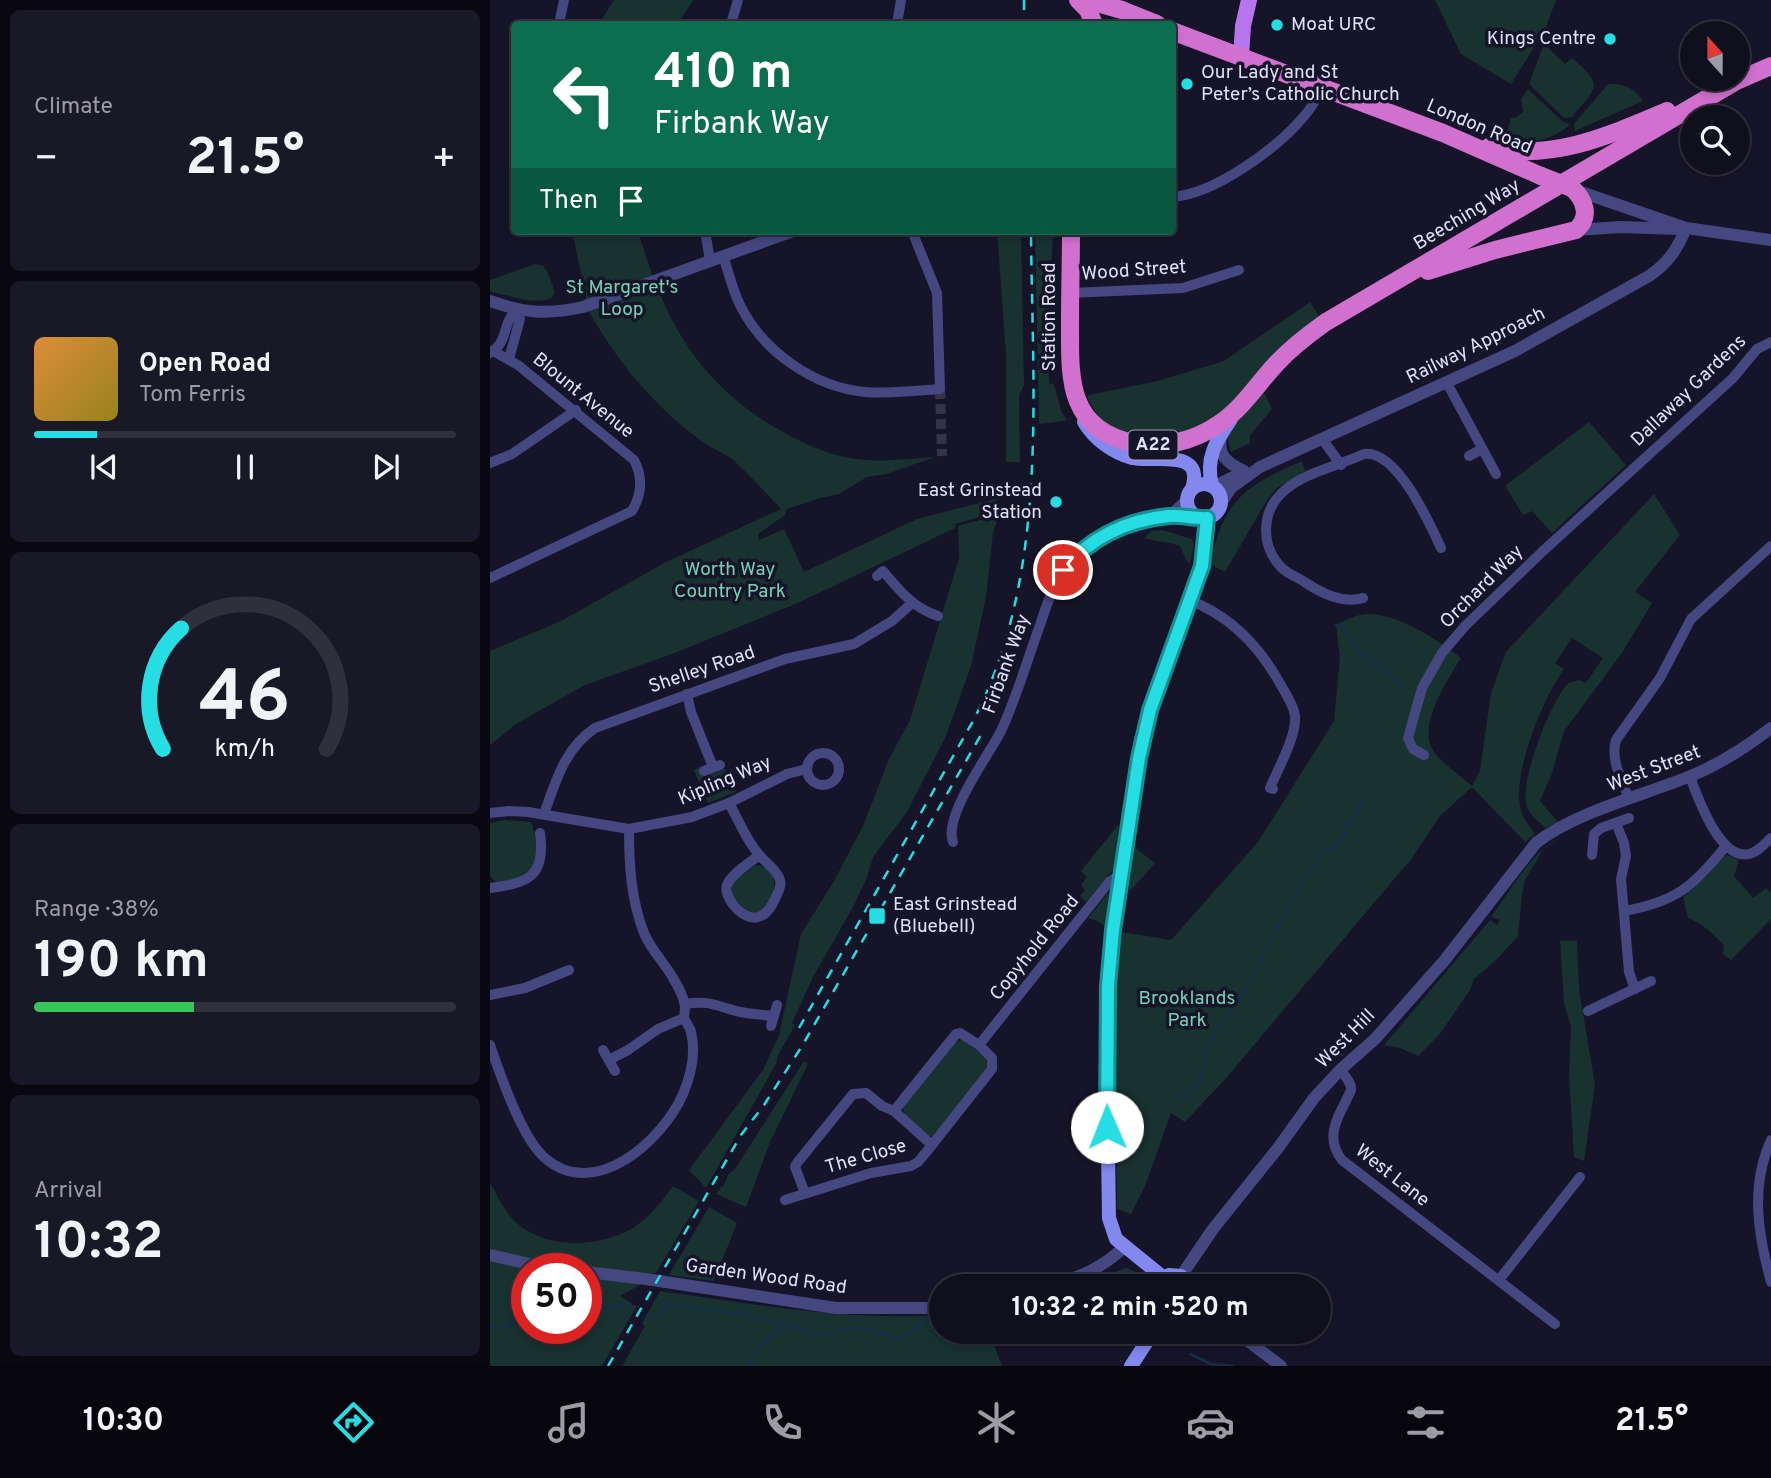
<!DOCTYPE html>
<html lang="en">
<head>
<meta charset="utf-8">
<style>
  :root { --surface:#100f1e; --page:#191827; --text:#f1f3f6; --muted:#9c9ca4; --line:#302f3c; --accent:#25dde2 }
  body { margin:0; font-family:Overpass,sans-serif; background:var(--page); color:var(--text); height:100vh; display:flex; flex-direction:column; font-size:26px; white-space:nowrap }
  * { box-sizing:border-box; margin:0 }
  p { font-size:23px; color:var(--muted) }
  .icon { flex:none; width:38px; height:38px; fill:none; stroke:currentColor; stroke-width:2; stroke-linecap:round; stroke-linejoin:round }
  .map { position:relative; flex:1; overflow:hidden }
  .drawer { display:flex; flex-direction:column; gap:10px; padding:10px; background:#090810; width:490px }
  .drawer>* { flex:none }
  .top-card { position:absolute; left:21px; top:21px; width:665px; height:214px; border-radius:7px; box-shadow:0 4px 10px #0003,0 0 0 2px var(--line); background:#0b6e4f; color:#fff; overflow:hidden }
  .needle { width:46px; rotate:339deg }
  .controls { position:absolute; left:1190px; top:21px; display:grid; gap:14px }
  .controls a { display:grid; place-items:center; width:70px; height:70px; border-radius:50%; background:var(--surface); box-shadow:0 4px 10px #0003,0 0 0 2px var(--line); font-size:35px }
  .speed { position:absolute; left:21px; top:1253px; display:flex; gap:14px; font-size:35px; font-weight:700; text-align:center }
  .speed>* { display:grid; place-content:center; width:91px; height:91px; border-radius:50%; background:var(--surface); box-shadow:0 4px 10px #0003,0 0 0 2px var(--line); line-height:1 }
  .speed .limit { border:10px solid #d22; background:#fff; color:#111 }
  .pin { position:absolute; display:grid; place-items:center; width:60px; height:60px; color:#fff; margin:-30px; border:4px solid #fff; border-radius:50%; box-shadow:0 2px 7px #0007 }
  .me { position:absolute; width:77px; margin:-38px; rotate:359deg; stroke-linejoin:round; filter:drop-shadow(0 0 5px #0008) }
  .turn { display:flex; align-items:center; gap:24px; height:147px; padding:0 28px; font-size:32px }
  .turn .icon { width:91px; height:91px; stroke-width:2.5 }
  .turn b { display:block; font-size:49px; line-height:60px }
  .then { display:flex; align-items:center; height:66px; padding:0 28px; background:#0003; gap:14px; font-size:26px }
  .big { font-size:52px; font-weight:700; line-height:1.1 }
  .drawer .widget { flex:1; display:flex; flex-direction:column; justify-content:center; gap:10px; min-width:0; padding:0 24px; border-radius:10px; background:var(--page) }
  .drawer .dial { align-items:center; gap:0 }
  .dial svg { height:182px; overflow:visible; fill:none; stroke:var(--line); stroke-width:7; stroke-linecap:round; text-anchor:middle }
  .dial text { fill:var(--text); stroke:none }
  .song { display:flex; align-items:center; gap:21px }
  .cover { width:84px; height:84px; border-radius:10px; background:linear-gradient(135deg,hsl(30 70% 55%),hsl(50 70% 35%)) }
  .played { height:7px; border-radius:4px; background:linear-gradient(90deg,var(--accent) 15%,var(--line) 15%) }
  .keys { display:flex; justify-content:space-around; direction:ltr }
  .heat { display:flex; justify-content:space-between; align-items:center; font-size:38px; direction:ltr }
  .charge { height:10px; border-radius:5px; background:linear-gradient(90deg,#34c759 38%,var(--line) 0) }
  .trip { position:absolute; left:439px; top:1274px; width:402px; height:70px; border-radius:35px; background:var(--surface); box-shadow:0 4px 10px #0003,0 0 0 2px var(--line); font-weight:700; line-height:70px; text-align:center }
  .menu { display:flex; height:112px; justify-content:space-around; align-items:center; background:#06060c; color:var(--muted) }
  .menu .icon { width:49px; height:49px }
  .menu .current { color:var(--accent) }
  .menu b { font-size:32px; color:var(--text) }
  main { display:flex; flex:1; min-height:0 }
  .map>svg:first-child { display:block }
  .green { fill:#18322f; fill-rule:evenodd }
  .lines { fill:none; stroke-linecap:round; stroke-linejoin:round }
  .stream { stroke:#162e4a; stroke-width:2.5 }
  .minor-tunnel { stroke:#343348; stroke-width:10; stroke-dasharray:10 5; stroke-linecap:butt }
  .minor { stroke:#454781; stroke-width:10 }
  .tertiary { stroke:#454781; stroke-width:12 }
  .secondary { stroke:#8388ef; stroke-width:14 }
  .primary { stroke:#b775ed; stroke-width:16 }
  .trunk { stroke:#d170cf; stroke-width:18 }
  .rail { stroke:#25dde2; stroke-width:2.5; stroke-dasharray:10 9; stroke-linecap:butt }
  .trunk-bridge { stroke:#d170cf; stroke-width:18 }
  .route-casing { stroke:#189093; stroke-width:18 }
  .route { stroke:#25dde2; stroke-width:12 }
  .poi-dot { fill:#25dde2; stroke:#161428; stroke-width:2.5 }
  .labels { text-anchor:middle; dominant-baseline:central; stroke-width:7; stroke-linejoin:round; paint-order:stroke }
  .shield { fill:#161428; stroke:#a4a3bc; stroke-width:2 }
  .shield-label { font-size:18px; font-weight:bold; fill:#e1e0fb }
  .poi-label { font-size:19px; fill:#e1e0fb; stroke:#161428; text-anchor:start }
  .street-label { font-size:19px; fill:#e1e0fb; stroke:#161428 }
  .park-label { font-size:19px; fill:#74d3b4; stroke:#161428 }
</style>
</head>
<body>
<main>
<section class="drawer">
<div class="widget"><p>Climate</p>
<div class="heat"><a>−</a><b class="big">21.5°</b><a>+</a></div>
</div>
<div class="widget">
<div class="song"><i class="cover"></i><div><b>Open Road</b><p>Tom Ferris</p></div></div>
<div class="played"></div>
<div class="keys"><svg class="icon" aria-label="previous" viewBox="0 0 24 24"><path d="M18 5L8 12l10 7zM5 5v14"/></svg><svg class="icon" aria-label="pause" viewBox="0 0 24 24"><path d="M8 5v14M16 5v14"/></svg><svg class="icon" aria-label="next" viewBox="0 0 24 24"><path d="M6 5l10 7-10 7zM19 5v14"/></svg></div>
</div>
<div class="widget dial"><svg viewBox="0 0 100 80">
<path d="M14 69A42 42 0 1 1 86 69"/>
<path d="M14 69A42 42 0 0 1 22 16" stroke="#25dde2"/>
<text x="50" y="56" font-size="32" font-weight="700">46</text>
<text x="50" y="72" font-size="11">km/h</text>
</svg></div>
<div class="widget"><p>Range · 38%</p><b class="big">190 km</b><div class="charge"></div></div>
<div class="widget"><p>Arrival</p><b class="big">10:32</b></div>
</section>
<div class="map">
<svg width="1281" height="1366" viewBox="0 0 1281 1366">
  <rect width="100%" height="100%" fill="#161428"/>
  <g class="green">
    <polygon points="124,0 203,0 188,24 109,24"/>
    <polygon points="945,0 1066,0 1054,32 1021,84 971,54"/>
    <path d="M1054,44L1075,64L1082,58C1114,86 1108,86 1082,117L1074,118L1039,84Z"/>
    <path d="M1118,84C1134,84 1143,87 1153,101L1085,131L1084,124Z"/>
    <path d="M1038,89L1072,121L1080,125C1056,143 1043,142 1014,143L1021,118L1027,117L1033,112L1031,99Z"/>
    <path d="M82,231H148C173,315 203,377 281,425C304,439 332,453 359,458C387,463 417,459 445,457L397,474L377,477L349,494L330,498L297,509L295,515L268,534L269,540L294,529L314,572L427,519L501,500V493L508,494L507,512L465,524V528L310,602L182,654L95,685L26,724L0,745V651L71,621L176,562L291,509C275,492 259,474 242,459C234,453 223,449 214,443C164,407 122,356 94,302L96,297Z"/>
    <polygon points="507,231 531,231 534,385 529,395 530,462 516,462 516,354"/>
    <polygon points="545,231 563,231 558,327 559,383 564,385 572,413 576,418 575,421 549,424"/>
    <path d="M45,264L53,266L57,271L65,292L62,298C44,306 18,295 0,291V280Z"/>
    <polygon points="820,302 830,317 733,414 688,438 638,436 609,418 597,397 599,395 668,381 734,361"/>
    <polygon points="769,394 775,394 782,409 760,435 760,443 741,452 737,436 748,418"/>
    <polygon points="1099,422 1136,465 1062,533 1042,511 1033,515 1015,486"/>
    <path d="M812,461L815,471L787,488L777,500L735,572L720,564C734,500 754,486 812,461Z"/>
    <path d="M1164,494L1190,535L1145,592L1162,603L1132,653L1074,731L1061,776L1050,801L1068,822L1055,828C1049,822 1040,815 1037,807C1028,783 1061,701 1078,683L1089,680L1096,683L1113,658L1082,638L1065,663L1074,669C1053,699 1021,774 1031,810C1033,819 1040,826 1045,834L1035,842L982,787L950,816L922,858L737,1077L695,1122L681,1113L655,1186L641,1214L627,1209L624,1017L632,932L681,940L768,842L844,721L850,658L846,625C855,620 868,614 877,614C910,614 946,639 971,658C957,681 925,728 945,753C955,765 970,776 982,786L990,771L1001,693L1016,652Z"/>
    <polygon points="509,515 503,533 496,597 481,666 456,736 417,812 383,857 376,880 362,909 323,977 302,1023 305,1025 288,1055 286,1064 216,1188 199,1170 273,1070 289,1035 311,934 344,881 373,826 399,759 420,720 469,558 468,526"/>
    <path d="M673,530L702,539L704,544L700,563L697,562L690,546C677,541 666,542 654,538L661,531Z"/>
    <polygon points="210,767 214,777 236,769 246,792 218,803 204,770"/>
    <path d="M15,820L41,822C48,838 51,864 35,876C27,881 15,881 6,882L0,876V823Z"/>
    <polygon points="629,824 624,868 596,902 590,896 595,890 591,885 597,877 591,871"/>
    <path d="M1070,837L1053,850L1035,880L1032,894L1028,936L1008,958L984,979L980,990L949,1035L928,1056L910,1048L894,1045L1000,920L1007,925L1010,920L1001,917C1022,888 1039,855 1070,837Z"/>
    <polygon points="644,847 665,863 641,890 639,889"/>
    <path d="M1237,855L1249,860L1244,876L1263,898L1276,888L1281,893V919L1241,960L1233,954L1234,946C1225,935 1212,923 1198,918L1193,897L1218,875L1231,857Z"/>
    <path d="M269,865C293,873 285,897 271,912L259,913L241,896L242,882L264,866Z"/>
    <polygon points="620,890 621,890 616,927 607,921 598,918"/>
    <polygon points="1070,941 1087,941 1089,989 1105,1085 1094,1161 1084,1157 1079,1076 1081,1027 1074,1003"/>
    <polygon points="472,1040 496,1057 497,1070 443,1136 439,1136 415,1115 413,1108 463,1043"/>
    <polygon points="314,1061 318,1064 280,1142 256,1207 226,1194 231,1187 233,1187 238,1175 245,1169"/>
    <path d="M0,1183C6,1193 12,1206 20,1216C49,1250 105,1249 141,1229C159,1219 171,1202 183,1186L209,1201L166,1273H161L152,1284L130,1296L140,1302L145,1309L112,1366H0ZM37,1269H96V1328H37Z"/>
    <polygon points="219,1207 247,1223 224,1281 179,1275"/>
    <path d="M636,1268C647,1271 653,1277 658,1286H587Z"/>
    <path d="M170,1291C265,1304 355,1321 451,1315L452,1332H490L504,1345L512,1366H132L155,1326L152,1323Z"/>
  </g>
  <g class="lines">
    <g class="stream">
      <polyline points="846,625 853,628 866,648 912,686"/>
      <polyline points="690,1099 708,1084 713,1073 717,1045 756,989 795,913 815,878 826,867 830,853 848,846 857,831 857,824 863,821 872,803"/>
      <polyline points="96,1302 119,1309 133,1304 145,1307"/>
      <path d="M157,1316L167,1317L175,1306L179,1305C219,1309 256,1315 295,1324C305,1326 324,1335 331,1336C341,1337 352,1329 362,1328C373,1328 399,1334 408,1339C425,1333 429,1318 452,1321"/>
      <polyline points="0,1327 12,1328 37,1317"/>
      <polyline points="469,1332 477,1339 488,1338 504,1345"/>
      <polyline points="640,1332 643,1336"/>
      <polyline points="700,1354 721,1364 743,1366"/>
      <polyline points="259,1366 275,1341 292,1325"/>
    </g>
    <polyline class="minor-tunnel" points="450,389 452,456"/>
    <g class="minor">
      <polyline points="69,24 74,0"/>
      <polyline points="241,24 248,0"/>
      <polyline points="407,24 411,0"/>
      <path d="M682,197C725,194 788,148 815,115C822,107 827,97 833,88"/>
      <polyline points="215,231 220,260"/>
      <path d="M233,256C239,273 243,292 251,307C274,352 324,387 375,392C400,394 425,391 450,389L447,293L422,231"/>
      <polyline points="580,293 693,288 749,270"/>
      <path d="M0,353C20,341 11,323 27,310L30,319L19,359"/>
      <polyline points="957,383 1006,474"/>
      <polyline points="833,440 851,465"/>
      <polyline points="979,456 992,449"/>
      <polyline points="0,463 22,454 86,410"/>
      <polyline points="679,516 697,499"/>
      <path d="M387,576L393,571C410,591 423,608 448,616"/>
      <path d="M0,578L142,511C152,494 153,477 144,460L28,365L3,351"/>
      <path d="M873,598C852,604 831,593 813,581C806,576 797,574 791,567C770,545 771,510 795,490C814,473 850,465 874,454C907,450 939,522 951,548"/>
      <path d="M699,600C741,616 771,648 792,687C797,696 804,706 805,716C807,735 788,769 780,788L783,789"/>
      <polyline points="197,694 201,712 223,767"/>
      <circle cx="333" cy="769" r="16"/>
      <polyline points="934,755 923,749 918,738 932,688 952,653 975,626 1053,551 1243,378 1267,349 1281,342"/>
      <polyline points="214,771 230,765"/>
      <path d="M1200,777C1208,798 1230,861 1259,854C1268,852 1274,844 1281,838"/>
      <path d="M1139,799C1132,780 1120,760 1126,740L1170,678L1201,619L1281,546"/>
      <path d="M239,803C249,821 258,844 273,859C279,865 288,872 290,880C292,887 287,894 284,901C265,941 231,897 237,885C242,873 260,863 269,855"/>
      <polyline points="0,813 19,811 38,812 139,829 202,817 239,803 297,774 317,769"/>
      <path d="M54,814C66,781 74,749 105,728L295,659L364,644L402,621L421,604"/>
      <polyline points="1126,823 1134,843 1136,856 1131,879 1139,972 1145,989"/>
      <path d="M463,842C453,816 499,755 511,731C526,699 538,658 550,625C558,601 565,577 584,559C617,525 660,515 707,517"/>
      <polyline points="1102,855 1104,834 1111,828 1139,818"/>
      <path d="M0,888C38,883 56,877 50,833"/>
      <path d="M1134,911C1185,902 1203,887 1235,847"/>
      <polyline points="0,995 35,988 79,970"/>
      <path d="M195,1004C220,1000 226,1006 250,1012C261,1014 273,1015 284,1016"/>
      <polyline points="1098,1011 1161,981"/>
      <polyline points="281,1026 287,1005"/>
      <polygon points="470,1033 489,1045 502,1058 502,1069 442,1145 404,1111 466,1034"/>
      <path d="M0,1045C10,1074 32,1139 55,1158C105,1202 173,1140 193,1094C201,1075 206,1052 201,1032C200,1027 196,1023 194,1018C194,1014 195,1011 195,1007C194,998 188,986 183,978C174,962 161,950 154,933C141,900 139,865 139,829"/>
      <polyline points="489,1045 619,882 625,878 631,878"/>
      <polyline points="113,1050 125,1071"/>
      <polyline points="119,1060 138,1050 168,1029 194,1018"/>
      <path d="M850,1070C855,1076 862,1083 861,1090C860,1094 857,1097 856,1101C845,1121 836,1140 852,1160L1065,1324"/>
      <path d="M1281,1140C1260,1186 1268,1235 1281,1282"/>
      <polyline points="315,1193 305,1167 307,1163 363,1094 376,1093 392,1106 404,1111"/>
      <polyline points="295,1200 381,1173 421,1166 428,1162 442,1145"/>
      <polyline points="1009,1280 1090,1177"/>
    </g>
    <g class="tertiary">
      <polyline points="1082,189 1196,228 1281,240"/>
      <polyline points="1086,230 1131,227 1189,229"/>
      <path d="M0,301C34,313 57,315 93,307L303,231"/>
      <path d="M731,436C727,455 737,463 754,471"/>
      <polyline points="723,487 751,473"/>
      <path d="M731,503L741,488L770,467L1025,351L1159,276C1178,263 1187,250 1196,228"/>
      <polyline points="0,1255 40,1264 72,1269"/>
      <polyline points="96,1272 156,1279 346,1308 452,1308"/>
      <path d="M691,1276L723,1229L788,1148L824,1098L850,1070L885,1039L954,961L1046,843C1086,812 1151,796 1198,777C1229,765 1255,748 1281,728"/>
      <path d="M563,1286C590,1276 613,1268 634,1247"/>
      <polyline points="746,1332 791,1366"/>
    </g>
    <g class="secondary">
      <path d="M594,422C604,439 623,453 642,458C664,463 715,447 702,489"/>
      <circle cx="714" cy="501" r="17"/>
      <path d="M722,486C715,458 726,441 741,419"/>
      <polyline points="674,1278 626,1239 619,1218 616,1016 623,930 651,740 676,663 712,566 717,518"/>
      <polyline points="670,1285 674,1278 679,1275 691,1276 697,1286"/>
      <polyline points="641,1366 663,1332"/>
    </g>
    <polyline class="primary" points="751,57 753,26 759,0"/>
    <g class="trunk">
      <polyline points="588,0 598,10 604,24"/>
      <polyline points="597,0 632,10 667,24"/>
      <polyline points="682,31 953,133 1051,176"/>
      <polyline points="1235,86 1281,66"/>
      <path d="M999,147C1062,162 1120,135 1177,111"/>
      <path d="M581,231C581,261 580,291 580,321C580,376 576,429 643,443C673,449 704,441 729,424C753,408 768,383 787,363C802,347 819,334 836,322L1243,83"/>
      <path d="M938,271L1005,250L1086,230C1101,217 1095,200 1082,188"/>
    </g>
    <g class="rail">
      <polyline points="534,0 534,24"/>
      <path d="M309,1028L483,721C560,574 542,391 541,231"/>
      <polyline points="118,1366 251,1135 274,1105 312,1046 492,733"/>
    </g>
    <polyline class="trunk-bridge" points="1051,176 1082,188"/>
  </g>
  <g class="lines">
    <g class="route-casing">
      <path id="route" d="M573,570C600,538 637,520 679,516C692,515 705,519 717,518L712,566L660,710L649,758L623,930L618,986L617,1127"/>
    </g>
    <use href="#route" class="route"/>
  </g>
  <g class="poi-dot">
    <circle cx="787" cy="25" r="7"/>
    <circle cx="1120" cy="39" r="7"/>
    <circle cx="697" cy="84" r="7"/>
    <circle cx="566" cy="502" r="7"/>
    <rect x="378" y="907" width="18" height="18" rx="3.5"/>
  </g>
  <g class="labels">
    <rect class="shield" x="638.5" y="430.5" width="49" height="29" rx="5"/>
    <g class="shield-label">
      <text x="663" y="445">A22</text>
    </g>
    <g class="poi-label">
      <text x="801" y="25">Moat URC</text>
      <text x="1106" y="39" text-anchor="end">Kings Centre</text>
      <text x="711" y="73">Our Lady and St<tspan x="711" dy="22">Peter’s Catholic Church</tspan></text>
      <text x="552" y="491" text-anchor="end">East Grinstead<tspan x="552" dy="22">Station</tspan></text>
      <text x="403" y="905">East Grinstead<tspan x="403" dy="22">(Bluebell)</tspan></text>
    </g>
    <g class="street-label">
      <text transform="translate(989 127) rotate(23)">London Road</text>
      <text transform="translate(977 215) rotate(-31)">Beeching Way</text>
      <text transform="translate(644 271) rotate(-4)">Wood Street</text>
      <text transform="translate(560 317) rotate(-90)">Station Road</text>
      <text transform="translate(986 346) rotate(-26)">Railway Approach</text>
      <text transform="translate(1199 391) rotate(-44)">Dallaway Gardens</text>
      <text transform="translate(93 396) rotate(39)">Blount Avenue</text>
      <text transform="translate(992 587) rotate(-45)">Orchard Way</text>
      <text transform="translate(517 664) rotate(-70)">Firbank Way</text>
      <text transform="translate(212 670) rotate(-19)">Shelley Road</text>
      <text transform="translate(1164 769) rotate(-21)">West Street</text>
      <text transform="translate(235 781) rotate(-23)">Kipling Way</text>
      <text transform="translate(545 948) rotate(-51)">Copyhold Road</text>
      <text transform="translate(856 1039) rotate(-45)">West Hill</text>
      <text transform="translate(376 1157) rotate(-16)">The Close</text>
      <text transform="translate(902 1176) rotate(38)">West Lane</text>
      <text transform="translate(276 1277) rotate(8)">Garden Wood Road</text>
    </g>
    <g class="park-label">
      <text x="132" y="288">St Margaret's<tspan x="132" dy="22">Loop</tspan></text>
      <text x="240" y="570">Worth Way<tspan x="240" dy="22">Country Park</tspan></text>
      <text x="697" y="999">Brooklands<tspan x="697" dy="22">Park</tspan></text>
    </g>
  </g>
</svg>
<div class="controls">
<a><svg class="needle" viewBox="-14 -14 28 28"><path d="M0-13l5 13h-10z" fill="#e53935"/><path d="M0 13l5-13h-10z" fill="#9c9ca4"/></svg></a>
<a><svg class="icon" aria-label="search" viewBox="0 0 24 24"><circle cx="10" cy="10" r="6"/><path d="M15 15l6 6"/></svg></a>
</div>
<div class="speed"><div class="limit">50</div></div>
<div class="pin" style="left:573px;top:570px;background:#d93025"><svg class="icon" aria-label="arrive" viewBox="0 0 24 24"><path d="M6 21V4h12l-3 4 3 4H6"/></svg></div>
<svg class="me" style="left:617px;top:1127px" viewBox="-20 -20 40 40"><circle r="19" fill="#fff"/><path d="M0-13L10 11 0 6-10 11z" fill="#25dde2"/></svg>
<div class="trip">10:32 · 2 min · 520 m</div>
<div class="top-card">
<div class="turn"><svg class="icon" aria-label="left" viewBox="0 0 24 24"><path d="M17 20v-9H6M10 6l-5 5 5 5"/></svg><div><b>410 m</b>Firbank Way</div></div>
<div class="then">Then<svg class="icon" aria-label="arrive" viewBox="0 0 24 24"><path d="M6 21V4h12l-3 4 3 4H6"/></svg></div>
</div>
</div>
</main>
<nav class="menu">
<b>10:30</b>
<svg class="icon current" aria-label="directions" viewBox="0 0 24 24"><path d="M12 3l9 9-9 9-9-9zM9 14v-3h6M13 9l2 2-2 2"/></svg>
<svg class="icon" aria-label="music" viewBox="0 0 24 24"><path d="M9 18V5l10-2v13"/><circle cx="6" cy="18" r="3"/><circle cx="16" cy="16" r="3"/></svg>
<svg class="icon" aria-label="phone" viewBox="0 0 24 24"><path d="M5 4h4l2 5-3 2q2 4 5 5l2-3 5 2v4C11 20 4 13 5 4z"/></svg>
<svg class="icon" aria-label="climate" viewBox="0 0 24 24"><path d="M12 3v18M4 7l16 10M4 17L20 7"/></svg>
<svg class="icon" aria-label="car" viewBox="0 0 24 24"><path d="M5 17H2v-5l4-1 3-4h7l3 4 3 1v5h-3M9 17h6M6 11h13"/><circle cx="7" cy="17" r="2"/><circle cx="17" cy="17" r="2"/></svg>
<svg class="icon" aria-label="filters" viewBox="0 0 24 24"><path d="M4 7h16M4 17h16"/><circle cx="9" cy="7" r="2"/><circle cx="15" cy="17" r="2"/></svg>
<b>21.5°</b>
</nav>
</body>
</html>
